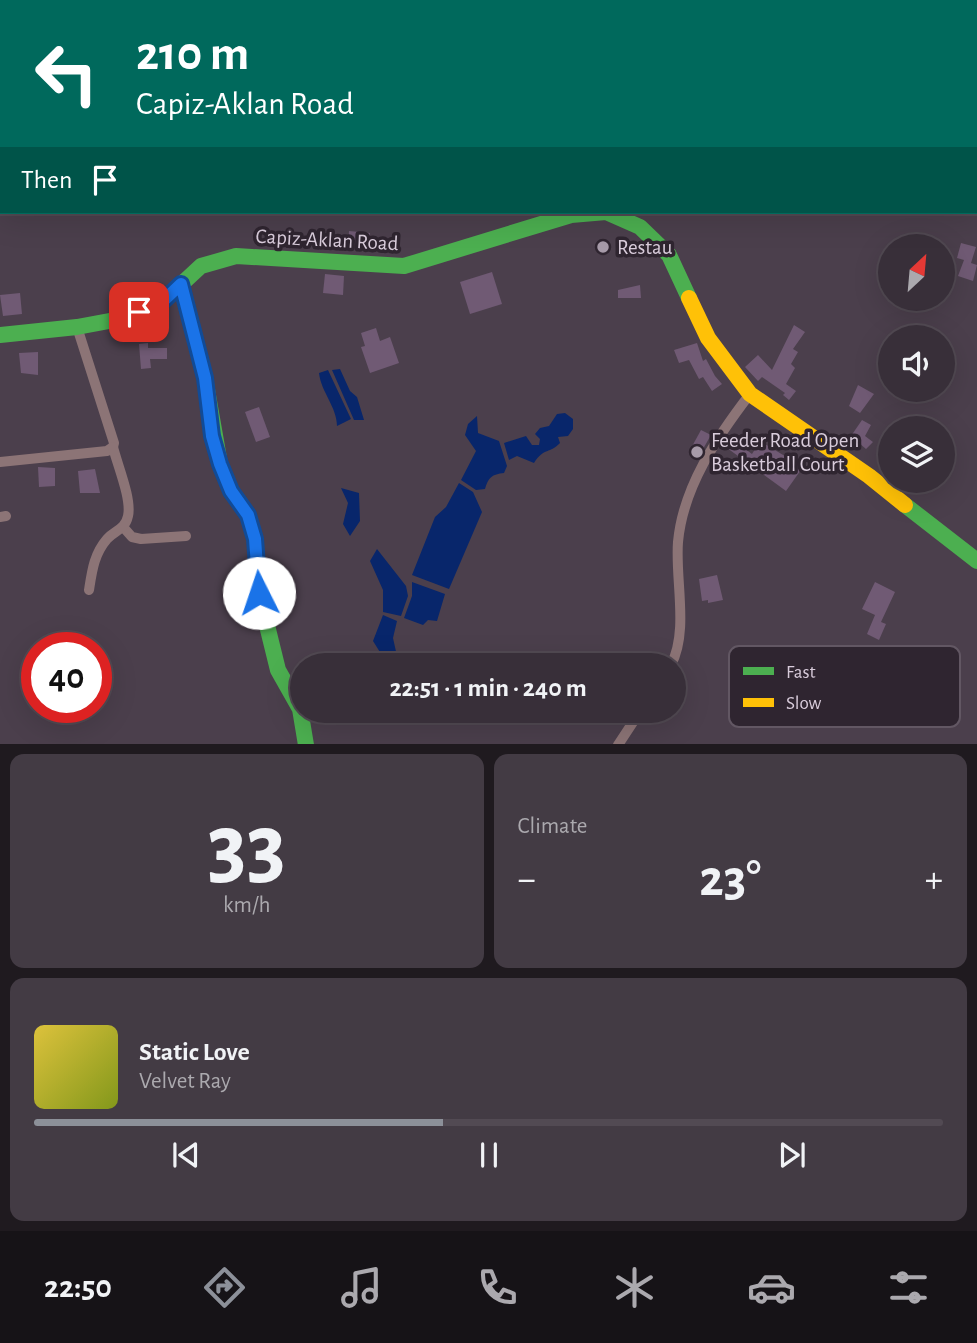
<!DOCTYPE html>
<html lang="en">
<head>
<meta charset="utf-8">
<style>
  :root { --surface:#382f39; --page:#433b44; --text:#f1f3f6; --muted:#aba9ae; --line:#524a53; --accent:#8c9099 }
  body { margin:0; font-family:"Alegreya Sans",sans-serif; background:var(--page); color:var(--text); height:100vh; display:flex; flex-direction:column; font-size:26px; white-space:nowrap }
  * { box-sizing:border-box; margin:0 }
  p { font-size:23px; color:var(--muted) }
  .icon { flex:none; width:38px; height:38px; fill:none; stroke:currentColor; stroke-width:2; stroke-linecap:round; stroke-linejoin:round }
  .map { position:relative; height:744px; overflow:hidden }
  .drawer { display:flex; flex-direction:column; gap:10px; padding:10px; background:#1f1a1f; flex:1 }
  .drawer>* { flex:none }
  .banner { position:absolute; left:0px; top:0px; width:978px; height:214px; box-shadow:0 7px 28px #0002,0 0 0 2px var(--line); background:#00695c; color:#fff; overflow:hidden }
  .needle { width:46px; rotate:26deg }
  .tools { position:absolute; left:878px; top:234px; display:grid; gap:14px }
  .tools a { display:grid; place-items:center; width:77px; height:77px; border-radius:50%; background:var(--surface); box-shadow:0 7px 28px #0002,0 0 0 2px var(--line); font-size:35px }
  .speed { position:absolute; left:21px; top:632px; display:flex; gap:14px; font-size:35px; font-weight:700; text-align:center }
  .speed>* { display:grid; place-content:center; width:91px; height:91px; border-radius:50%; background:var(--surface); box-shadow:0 7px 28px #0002,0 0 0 2px var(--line); line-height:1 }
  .speed .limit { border:10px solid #d22; background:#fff; color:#111 }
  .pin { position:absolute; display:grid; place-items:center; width:60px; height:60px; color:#fff; margin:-30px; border-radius:14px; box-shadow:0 4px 10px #0006 }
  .me { position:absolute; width:77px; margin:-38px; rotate:356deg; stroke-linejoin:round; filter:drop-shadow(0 0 5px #0008) }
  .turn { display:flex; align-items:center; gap:24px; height:147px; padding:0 21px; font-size:32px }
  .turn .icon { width:91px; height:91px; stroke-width:2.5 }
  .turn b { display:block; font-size:49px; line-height:60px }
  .then { display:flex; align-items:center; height:66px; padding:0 21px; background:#0003; gap:14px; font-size:26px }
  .big { font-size:52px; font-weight:700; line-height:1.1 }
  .drawer .tile { flex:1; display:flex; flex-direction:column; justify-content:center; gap:10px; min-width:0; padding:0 24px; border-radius:14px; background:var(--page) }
  .drawer .dial { align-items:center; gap:0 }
  .dial b { font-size:91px; line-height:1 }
  .song { display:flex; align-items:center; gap:21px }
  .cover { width:84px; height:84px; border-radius:10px; background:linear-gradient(135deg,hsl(50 70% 55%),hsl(70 70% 35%)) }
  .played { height:7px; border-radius:4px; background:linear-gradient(90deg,var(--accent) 45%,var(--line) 45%) }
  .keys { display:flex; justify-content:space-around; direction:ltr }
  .heat { display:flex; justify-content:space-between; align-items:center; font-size:38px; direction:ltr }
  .drawer .tiles { flex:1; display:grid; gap:10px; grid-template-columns:1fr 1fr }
  .tile:last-child { grid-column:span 2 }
  .trip { position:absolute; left:290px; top:653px; width:396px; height:70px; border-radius:35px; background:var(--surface); box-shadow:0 7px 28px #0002,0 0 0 2px var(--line); font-weight:700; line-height:70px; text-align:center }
  .tab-bar { display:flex; height:112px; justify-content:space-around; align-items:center; background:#161317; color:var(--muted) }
  .tab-bar .icon { width:49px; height:49px }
  .tab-bar .active { color:var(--accent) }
  .tab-bar b { font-size:32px; color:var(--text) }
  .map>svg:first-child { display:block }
  .water { fill:#08266b }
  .building { fill:#705a74 }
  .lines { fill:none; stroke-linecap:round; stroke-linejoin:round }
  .street { stroke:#8c7476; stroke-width:10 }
  .fast { stroke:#4caf50; stroke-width:16 }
  .slow { stroke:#ffc107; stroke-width:16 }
  .route-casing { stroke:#114b97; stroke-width:18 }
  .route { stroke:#1a73e8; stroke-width:12 }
  .poi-dot { fill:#a79ba9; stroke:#2f2530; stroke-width:2.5 }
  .labels { text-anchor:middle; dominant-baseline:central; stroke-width:7; stroke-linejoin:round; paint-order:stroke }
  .street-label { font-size:21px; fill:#d9ccdb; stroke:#2f2530 }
  .poi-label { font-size:21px; fill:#d9ccdb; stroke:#2f2530; text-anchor:start }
  .key { fill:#2f2530; stroke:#625763; stroke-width:2 }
  .key-label { font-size:19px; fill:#d9ccdb }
</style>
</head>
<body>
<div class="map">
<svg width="977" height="745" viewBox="0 0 977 745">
  <rect width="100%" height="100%" fill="#4b3f4c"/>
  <g class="water">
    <polygon points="340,369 350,391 357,397 364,420 354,420 332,370"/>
    <path d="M328,370L351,419L337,426C337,407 321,392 319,373Z"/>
    <path d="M565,413L573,419V429L568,436L558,437L560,443C550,454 544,447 534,463L517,456L509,460L504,443L526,436L532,445H539L540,439L535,434L540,428L549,426L557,414Z"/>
    <path d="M477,416L478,433L499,441L507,466L504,473C492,474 488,478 485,489L476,490L461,480L476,451L465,435L468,424Z"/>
    <polygon points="459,483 473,492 482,512 449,589 412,575 435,517 446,507"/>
    <polygon points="341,488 359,493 360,521 350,536 343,524 348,503"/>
    <polygon points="377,549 406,586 408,596 401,616 383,612 383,590 370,561"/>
    <polygon points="412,582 445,594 437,621 428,620 423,625 404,618 412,596"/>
    <polygon points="383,615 397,621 393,638 399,665 388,665 373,641"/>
  </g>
  <g class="building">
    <polygon points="349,231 370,233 369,246 348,245"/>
    <polygon points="961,243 976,247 971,263 977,265 973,281 958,276 964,260 957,258"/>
    <polygon points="492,272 502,304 470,314 460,282"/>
    <polygon points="325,274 344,276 343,295 323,293"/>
    <polygon points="640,285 641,298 618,298 618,290"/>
    <polygon points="20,293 22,314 3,316 0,295"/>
    <polygon points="794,325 805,332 793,349 798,352 791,364 795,368 786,384 796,391 789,400 783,395 785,393 762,377 758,381 745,367 758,355 772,370"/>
    <polygon points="376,328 380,341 390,337 399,363 370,373 361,347 365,346 361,333"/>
    <polygon points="148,343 148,348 167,348 167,359 150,359 151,368 141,369 139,344"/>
    <polygon points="697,343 703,361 706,359 715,376 722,384 712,391 703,377 699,379 689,360 679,363 674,350"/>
    <polygon points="38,352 38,375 21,373 19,353"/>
    <polygon points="858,385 874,394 860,413 849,406"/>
    <polygon points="259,407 270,437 256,442 245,412"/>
    <polygon points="862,420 871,425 865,436 873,442 866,449 851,436"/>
    <polygon points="701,430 711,435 699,456 690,450"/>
    <polygon points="729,437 752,454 760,441 803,467 786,491 723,445"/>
    <polygon points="38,467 55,468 55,486 39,487"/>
    <polygon points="95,469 100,493 80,493 78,471"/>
    <polygon points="717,575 723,600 708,603 708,600 702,601 699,579"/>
    <polygon points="875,582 895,592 881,622 886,624 879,640 867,634 875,615 862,609"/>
  </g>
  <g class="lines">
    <g class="street">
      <polyline points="0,462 107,451 113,447 114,443 77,327"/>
      <polyline points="0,517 6,516"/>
      <polyline points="124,528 132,537 141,539 186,536"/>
      <path d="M89,590C92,571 94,554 107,539C115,530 125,530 128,516C132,499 117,464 113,447"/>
      <path d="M671,665C689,631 675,580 678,542C683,487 717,437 750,394"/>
      <polyline points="618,745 641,710"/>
    </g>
    <g class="fast">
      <polyline points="181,284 205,378 220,464 231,491 248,515 255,539 259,593 278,670 300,709 306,745"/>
      <polyline points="0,335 77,327 120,319 159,305 201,266 236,256 404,266 571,215 606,212 640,227 669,255 689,298"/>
      <polyline points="905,505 977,561"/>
    </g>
    <polyline class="slow" points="689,298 708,338 750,394 869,476 905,505"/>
  </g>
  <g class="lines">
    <g class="route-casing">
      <polyline id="route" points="139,312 159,305 181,284 205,378 212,436 220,464 231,491 248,515 255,539 259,593"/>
    </g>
    <use href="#route" class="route"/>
  </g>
  <g class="poi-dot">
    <circle cx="603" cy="247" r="7"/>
    <circle cx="697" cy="452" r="7"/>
  </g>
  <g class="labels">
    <g class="street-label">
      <text transform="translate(327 240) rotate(3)">Capiz-Aklan Road</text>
    </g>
    <g class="poi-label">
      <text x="617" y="247">Restau</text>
      <text x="711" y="440">Feeder Road Open<tspan x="711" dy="24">Basketball Court</tspan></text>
    </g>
  </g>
  <rect x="729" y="646" width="231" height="81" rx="10" class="key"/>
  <rect x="743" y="667" width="31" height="8" fill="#4caf50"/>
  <rect x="743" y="698" width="31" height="9" fill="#ffc107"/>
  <g class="key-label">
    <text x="786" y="678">Fast</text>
    <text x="786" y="709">Slow</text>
  </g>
</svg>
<div class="tools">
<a><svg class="needle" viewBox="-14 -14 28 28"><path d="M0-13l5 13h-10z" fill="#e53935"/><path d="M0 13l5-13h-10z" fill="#aba9ae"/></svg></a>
<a><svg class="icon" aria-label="sound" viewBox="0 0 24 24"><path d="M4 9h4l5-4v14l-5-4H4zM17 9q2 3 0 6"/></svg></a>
<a><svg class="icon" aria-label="layers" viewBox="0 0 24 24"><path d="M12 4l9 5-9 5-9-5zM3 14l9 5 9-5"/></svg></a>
</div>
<div class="speed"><div class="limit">40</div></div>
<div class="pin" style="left:139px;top:312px;background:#d93025"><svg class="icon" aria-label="arrive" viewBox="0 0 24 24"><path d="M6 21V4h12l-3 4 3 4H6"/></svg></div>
<svg class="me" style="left:259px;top:593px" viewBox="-20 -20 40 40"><circle r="19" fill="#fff"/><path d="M0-13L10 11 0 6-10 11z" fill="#1a73e8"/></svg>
<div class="trip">22:51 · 1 min · 240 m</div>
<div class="banner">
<div class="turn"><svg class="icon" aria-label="left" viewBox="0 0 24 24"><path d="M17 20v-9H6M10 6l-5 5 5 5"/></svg><div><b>210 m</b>Capiz-Aklan Road</div></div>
<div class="then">Then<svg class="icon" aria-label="arrive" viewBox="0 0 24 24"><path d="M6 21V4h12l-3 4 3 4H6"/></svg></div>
</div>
</div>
<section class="drawer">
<div class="tiles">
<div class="tile dial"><b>33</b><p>km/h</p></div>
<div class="tile"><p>Climate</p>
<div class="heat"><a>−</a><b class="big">23°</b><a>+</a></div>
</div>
<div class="tile">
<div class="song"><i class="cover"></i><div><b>Static Love</b><p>Velvet Ray</p></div></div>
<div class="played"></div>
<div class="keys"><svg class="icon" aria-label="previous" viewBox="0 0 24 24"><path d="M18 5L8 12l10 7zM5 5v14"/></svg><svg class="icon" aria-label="pause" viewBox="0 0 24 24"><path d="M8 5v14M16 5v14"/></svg><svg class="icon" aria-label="next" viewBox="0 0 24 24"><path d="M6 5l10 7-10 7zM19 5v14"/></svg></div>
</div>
</div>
</section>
<nav class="tab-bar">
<b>22:50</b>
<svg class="icon active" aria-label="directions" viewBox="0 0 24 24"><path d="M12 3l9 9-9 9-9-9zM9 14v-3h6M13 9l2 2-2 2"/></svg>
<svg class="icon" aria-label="music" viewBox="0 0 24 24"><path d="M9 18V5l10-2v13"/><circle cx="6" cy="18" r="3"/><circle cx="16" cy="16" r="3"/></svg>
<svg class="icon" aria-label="phone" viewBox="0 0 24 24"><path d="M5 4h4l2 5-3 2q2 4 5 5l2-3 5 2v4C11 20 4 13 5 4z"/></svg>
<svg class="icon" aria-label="climate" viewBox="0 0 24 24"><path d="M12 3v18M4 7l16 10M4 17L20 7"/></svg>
<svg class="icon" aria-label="car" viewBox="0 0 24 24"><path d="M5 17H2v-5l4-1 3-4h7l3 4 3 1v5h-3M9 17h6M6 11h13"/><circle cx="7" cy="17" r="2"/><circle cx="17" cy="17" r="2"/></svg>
<svg class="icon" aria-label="filters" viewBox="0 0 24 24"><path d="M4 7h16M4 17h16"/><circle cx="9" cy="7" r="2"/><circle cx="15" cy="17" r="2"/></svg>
</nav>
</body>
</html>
